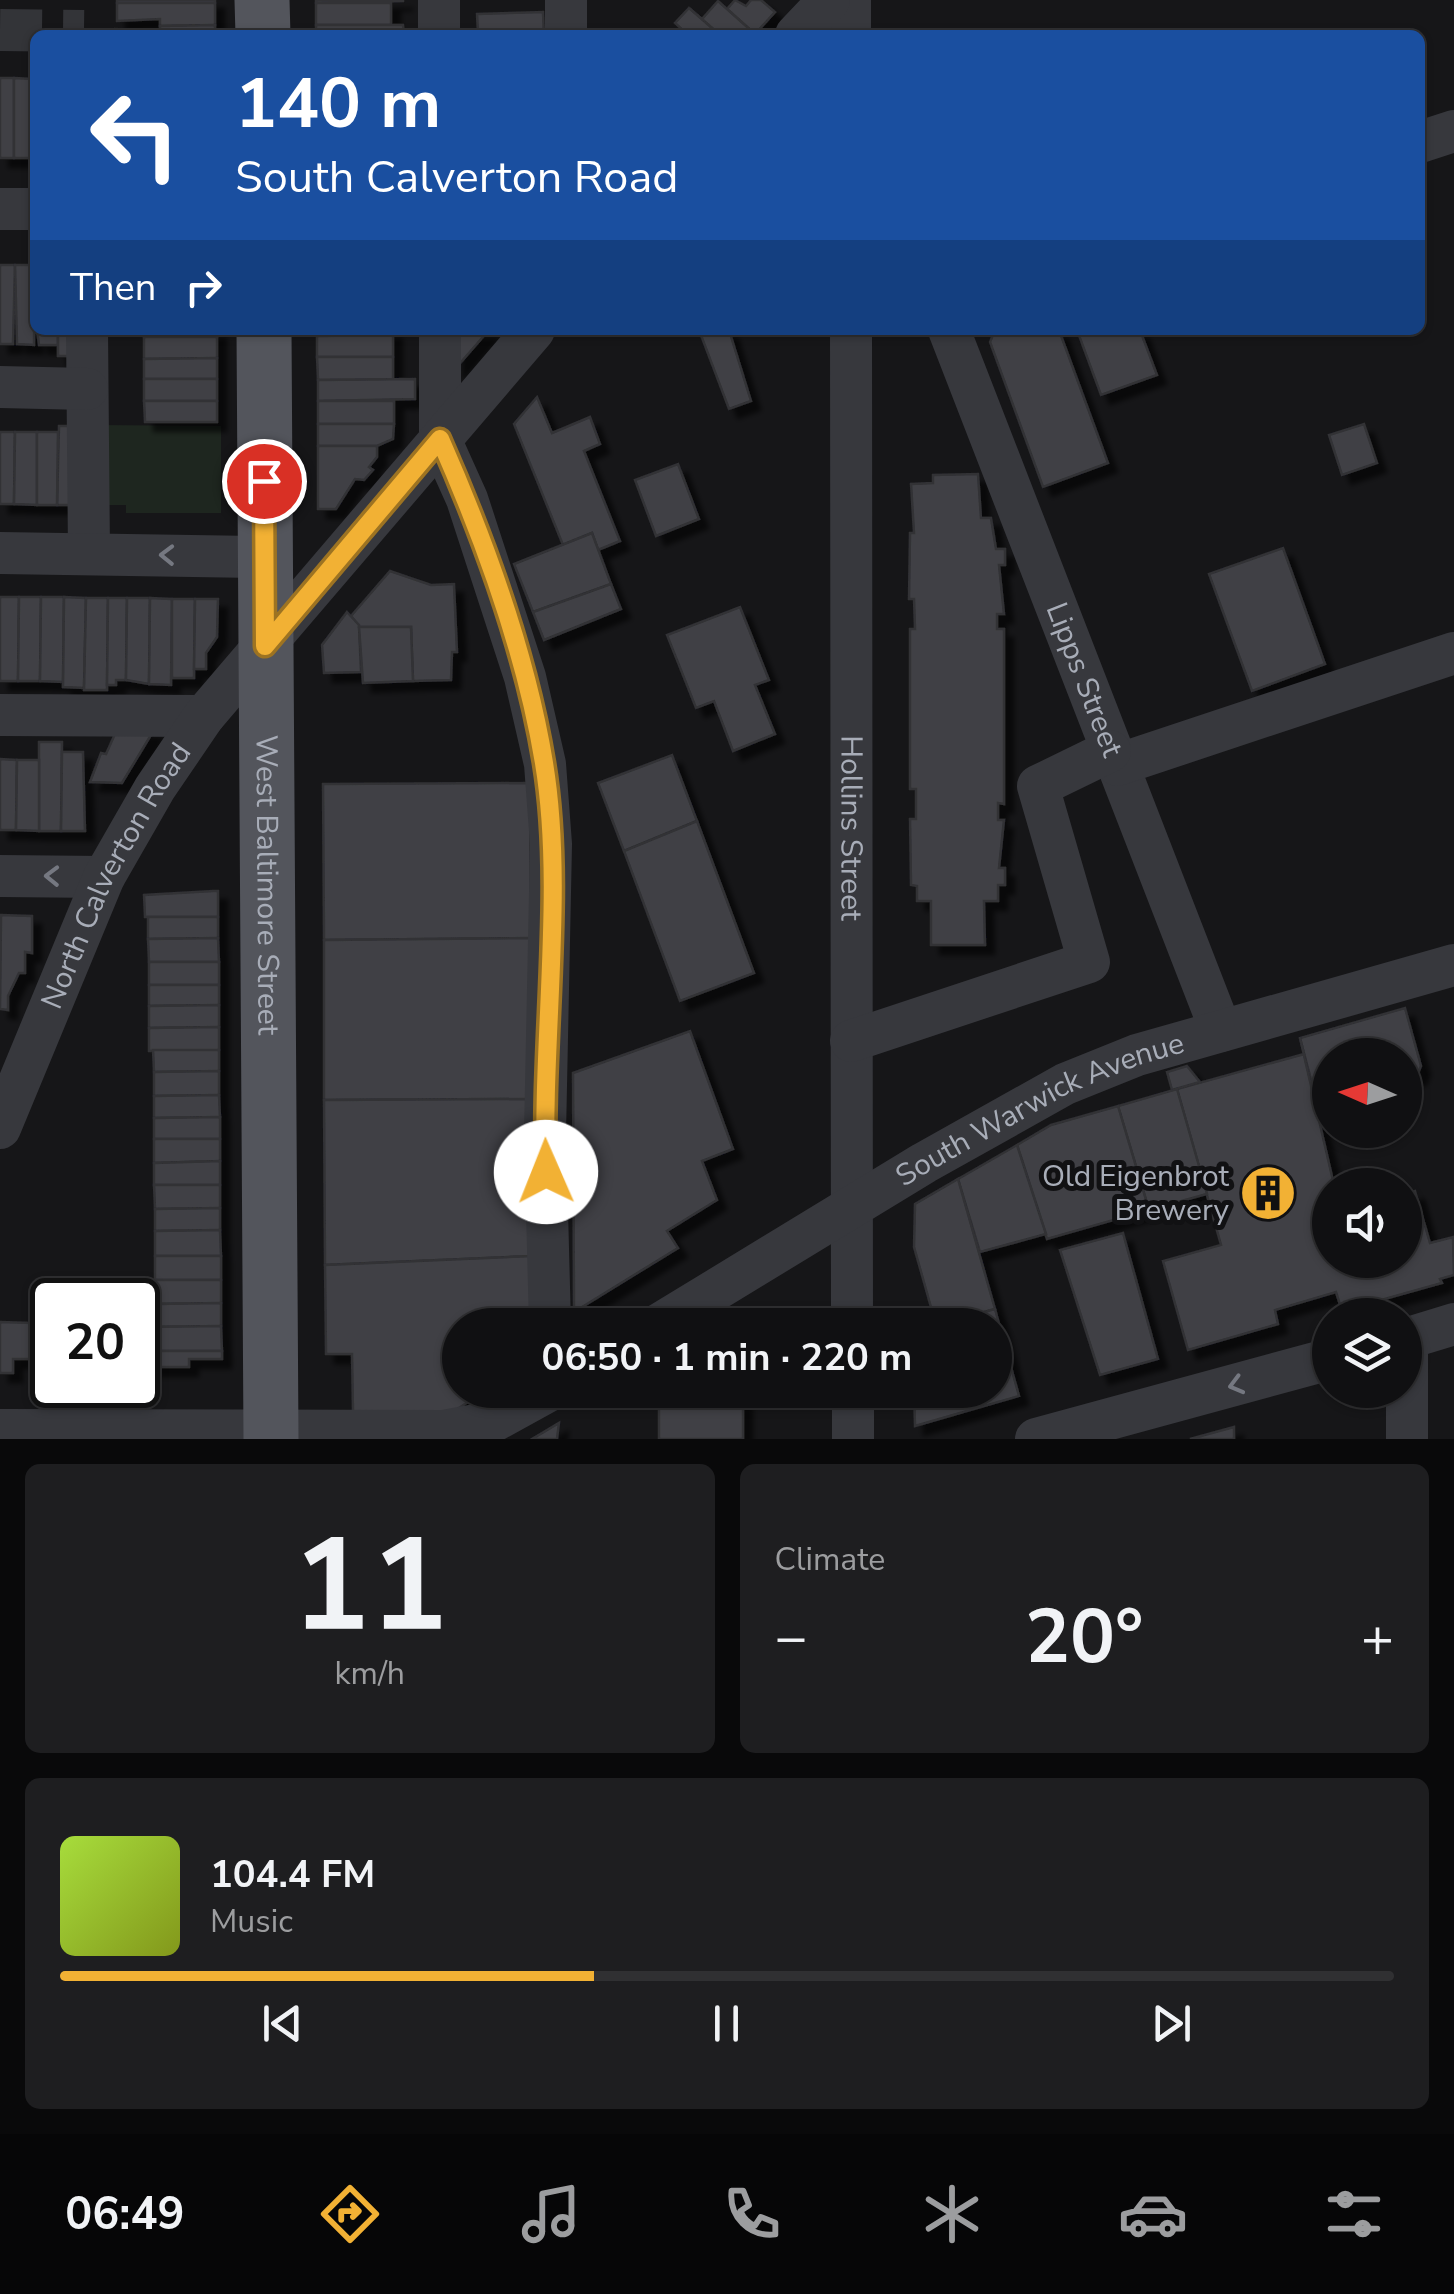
<!DOCTYPE html>
<html lang="en">
<head>
<meta charset="utf-8">
<style>
  :root { --surface:#101012; --page:#1e1e20; --text:#f1f3f6; --muted:#9c9d9f; --line:#303032; --accent:#f2b134 }
  body { margin:0; font-family:"Nunito Sans",sans-serif; background:var(--page); color:var(--text); height:100vh; display:flex; flex-direction:column; font-size:38px; white-space:nowrap }
  * { box-sizing:border-box; margin:0 }
  p { font-size:32px; color:var(--muted) }
  .icon { flex:none; width:55px; height:55px; fill:none; stroke:currentColor; stroke-width:2; stroke-linecap:round; stroke-linejoin:round }
  .map { position:relative; height:1439px; overflow:hidden }
  .panel { display:flex; flex-direction:column; gap:25px; padding:25px; background:#09090a; flex:1 }
  .panel>* { flex:none }
  .hud { position:absolute; left:30px; top:30px; width:1395px; height:305px; border-radius:15px; box-shadow:0 2px 8px #0004,0 0 0 2px var(--line); background:#1a4fa0; color:#fff; overflow:hidden }
  .needle { width:65px; rotate:273deg }
  .tools { position:absolute; left:1312px; top:1038px; display:grid; gap:20px }
  .tools a { display:grid; place-items:center; width:110px; height:110px; border-radius:50%; background:var(--surface); box-shadow:0 2px 8px #0004,0 0 0 2px var(--line); font-size:50px }
  .speed { position:absolute; left:30px; top:1278px; display:flex; gap:20px; font-size:50px; font-weight:700; text-align:center }
  .speed>* { display:grid; place-content:center; width:130px; height:130px; border-radius:50%; background:var(--surface); box-shadow:0 2px 8px #0004,0 0 0 2px var(--line); line-height:1 }
  .speed .limit { border:5px solid #111; border-radius:15px; background:#fff; color:#111 }
  .pin { position:absolute; display:grid; place-items:center; width:85px; height:85px; color:#fff; margin:-42px; border:5px solid #fff; border-radius:50%; box-shadow:0 2px 10px #0007 }
  .me { position:absolute; width:110px; margin:-55px; rotate:359deg; stroke-linejoin:round; filter:drop-shadow(0 0 8px #0008) }
  .turn { display:flex; align-items:center; gap:35px; height:210px; padding:0 40px; font-size:45px }
  .turn .icon { width:130px; height:130px; stroke-width:2.5 }
  .turn b { display:block; font-size:70px; line-height:85px }
  .then { display:flex; align-items:center; height:95px; padding:0 40px; background:#0003; gap:20px; font-size:38px }
  .big { font-size:75px; font-weight:700; line-height:1.1 }
  .panel .card { flex:1; display:flex; flex-direction:column; justify-content:center; gap:15px; min-width:0; padding:0 35px; border-radius:15px; background:var(--page) }
  .panel .dial { align-items:center; gap:0 }
  .dial b { font-size:130px; line-height:1 }
  .song { display:flex; align-items:center; gap:30px }
  .cover { width:120px; height:120px; border-radius:15px; background:linear-gradient(135deg,hsl(80 70% 55%),hsl(70 70% 35%)) }
  .played { height:10px; border-radius:5px; background:linear-gradient(90deg,var(--accent) 40%,var(--line) 40%) }
  .keys { display:flex; justify-content:space-around; direction:ltr }
  .heat { display:flex; justify-content:space-between; align-items:center; font-size:55px; direction:ltr }
  .panel .tiles { flex:1; display:grid; gap:25px; grid-template-columns:1fr 1fr }
  .card:last-child { grid-column:span 2 }
  .trip { position:absolute; left:442px; top:1308px; width:570px; height:100px; border-radius:50px; background:var(--surface); box-shadow:0 2px 8px #0004,0 0 0 2px var(--line); font-weight:700; line-height:100px; text-align:center }
  .menu { display:flex; height:160px; justify-content:space-around; align-items:center; background:#060607; color:var(--muted) }
  .menu .icon { width:70px; height:70px }
  .menu .active { color:var(--accent) }
  .menu b { font-size:45px; color:var(--text) }
  .map>svg:first-child { display:block }
  .green { fill:#1e261f }
  .building { fill:#404145; stroke:#303034; stroke-width:2.5; filter:url(#shadow) }
  .lines { fill:none; stroke-linecap:round; stroke-linejoin:round }
  .minor-tunnel { stroke:#333438; stroke-width:42; stroke-dasharray:42 21; stroke-linecap:butt }
  .minor { stroke:#37383d; stroke-width:42 }
  .major { stroke:#53555c; stroke-width:55 }
  .oneway { stroke:#757881 }
  .route-casing { stroke:#9d7322; stroke-width:25 }
  .route { stroke:#f2b134; stroke-width:18 }
  .labels { text-anchor:middle; dominant-baseline:central; stroke-width:10; stroke-linejoin:round; paint-order:stroke }
  .street-label { font-size:30px; fill:#a8adb8; stroke:#111113 }
  .poi-label { font-size:30px; fill:#a8adb8; stroke:#111113; text-anchor:end }
</style>
</head>
<body>
<div class="map">
<svg width="1454" height="1439" viewBox="0 0 1454 1439">
  <defs>
    <filter id="shadow"><feDropShadow dx="9" dy="9" stdDeviation="2.5" flood-color="#0009"/></filter>
  </defs>
  <rect width="100%" height="100%" fill="#161618"/>
  <polygon class="green" points="97,425 221,426 221,513 126,513 126,505 97,505"/>
  <g class="building">
    <rect x="117" y="0" width="98" height="3"/>
    <polygon points="316,0 403,0 403,1 316,3"/>
    <polygon points="735,0 746,6 751,0 761,0 775,12 755,34 727,9"/>
    <polygon points="718,1 755,34 755,35 720,35 689,8 702,19"/>
    <polygon points="117,3 215,3 215,25 160,26 160,19 117,21"/>
    <rect x="316" y="3" width="75" height="22"/>
    <polygon points="689,8 720,35 688,35 675,23"/>
    <polygon points="543,12 544,35 478,35 477,14"/>
    <polygon points="215,25 215,35 115,35 115,29 160,31 160,26"/>
    <polygon points="316,25 403,25 404,35 316,35"/>
    <rect x="0" y="78" width="14" height="80"/>
    <polygon points="14,78 33,79 34,158 14,158"/>
    <polygon points="0,265 15,265 13,344 0,344"/>
    <polygon points="15,265 35,265 34,345 17,344"/>
    <polygon points="37,330 58,330 58,345 39,345"/>
    <rect x="58" y="330" width="22" height="26"/>
    <rect x="144" y="330" width="73" height="7"/>
    <polygon points="317,330 393,330 393,335 317,336"/>
    <polygon points="454,330 489,330 455,369"/>
    <polygon points="699,330 729,330 751,401 729,409"/>
    <polygon points="995,330 1059,330 1108,463 1043,487 990,342"/>
    <polygon points="1077,330 1140,330 1157,375 1101,395"/>
    <polygon points="393,335 393,357 317,357 317,336"/>
    <polygon points="144,337 217,337 217,358 144,359"/>
    <polygon points="317,357 393,357 393,380 318,380"/>
    <polygon points="217,358 217,379 144,379 144,359"/>
    <rect x="144" y="379" width="73" height="22"/>
    <polygon points="415,379 415,399 318,401 318,380"/>
    <polygon points="537,397 552,433 590,417 600,444 584,451 620,541 598,550 592,533 563,545 514,424"/>
    <polygon points="144,401 217,401 217,422 145,422"/>
    <rect x="318" y="401" width="76" height="23"/>
    <polygon points="318,424 394,424 393,439 377,446 318,446"/>
    <polygon points="1364,424 1377,463 1342,475 1329,435"/>
    <polygon points="59,426 81,426 82,505 57,505"/>
    <polygon points="0,432 15,432 14,504 0,504"/>
    <polygon points="15,432 37,432 37,505 14,504"/>
    <polygon points="37,432 58,432 57,505 37,505"/>
    <polygon points="318,446 377,446 377,457 369,467 373,470 364,480 355,479 336,509 318,509"/>
    <polygon points="678,464 699,519 656,536 635,480"/>
    <polygon points="978,474 981,518 991,518 996,549 1005,549 1005,565 999,565 1004,614 997,614 997,629 1004,629 1004,804 998,803 998,820 1004,820 999,868 1005,868 1005,885 998,885 998,901 984,901 985,945 931,945 931,901 917,901 917,886 911,885 910,819 916,819 916,789 910,789 910,629 915,629 914,599 909,599 910,533 914,533 911,484 933,483 933,475"/>
    <polygon points="592,533 611,584 533,612 514,564"/>
    <polygon points="1283,548 1325,664 1252,691 1209,574"/>
    <polygon points="390,571 431,585 454,584 457,652 452,652 451,680 413,681 411,627 359,627 351,616"/>
    <polygon points="611,584 621,609 544,640 533,612"/>
    <polygon points="0,597 19,597 18,681 0,681"/>
    <polygon points="19,597 41,597 40,681 18,681"/>
    <polygon points="41,597 64,597 63,682 40,681"/>
    <polygon points="64,597 86,598 84,688 63,687"/>
    <polygon points="86,598 108,598 107,690 84,690"/>
    <polygon points="108,598 127,598 126,680 116,680 116,685 107,685"/>
    <polygon points="127,598 150,598 149,684 126,680"/>
    <polygon points="150,598 172,599 171,685 149,684"/>
    <polygon points="172,599 195,599 194,678 172,678"/>
    <polygon points="195,599 218,599 217,637 206,653 206,669 194,669"/>
    <polygon points="740,607 769,680 755,685 775,734 733,751 714,701 696,708 667,635"/>
    <polygon points="347,612 359,625 361,672 324,673 322,645"/>
    <polygon points="359,627 411,627 413,681 363,683"/>
    <polygon points="118,727 154,730 122,783 90,782 101,753 106,754"/>
    <polygon points="39,742 62,742 61,831 39,831"/>
    <polygon points="62,752 83,752 85,831 61,831"/>
    <polygon points="672,755 697,821 624,851 598,783"/>
    <polygon points="0,759 17,760 16,830 0,830"/>
    <polygon points="17,760 39,760 39,831 16,830"/>
    <polygon points="530,783 531,938 324,940 323,784"/>
    <polygon points="697,821 754,973 680,1001 624,851"/>
    <polygon points="213,891 218,891 218,917 145,917 144,895"/>
    <polygon points="1,915 32,916 32,953 25,952 25,973 19,973 8,996 8,1010 0,1009"/>
    <polygon points="148,917 218,917 218,938 148,939"/>
    <polygon points="218,938 219,962 149,962 148,939"/>
    <polygon points="531,938 531,1099 324,1100 324,940"/>
    <rect x="149" y="962" width="70" height="23"/>
    <polygon points="149,985 219,985 219,1005 149,1006"/>
    <polygon points="219,1005 219,1027 149,1028 149,1006"/>
    <polygon points="1405,1008 1421,1066 1417,1076 1405,1079 1405,1055 1330,1055 1330,1102 1318,1106 1300,1038"/>
    <polygon points="219,1027 219,1050 149,1051 149,1028"/>
    <polygon points="690,1031 733,1149 702,1161 717,1200 667,1231 678,1248 574,1312 573,1073"/>
    <polygon points="1300,1038 1334,1185 1330,1185 1330,1260 1405,1260 1405,1194 1415,1191 1430,1243 1453,1237 1454,1275 1440,1279 1442,1283 1342,1311 1336,1292 1275,1310 1278,1324 1188,1350 1163,1261 1221,1245 1177,1089 1304,1054"/>
    <polygon points="153,1050 219,1050 219,1071 154,1072"/>
    <polygon points="1187,1066 1200,1082 1172,1090 1167,1072"/>
    <polygon points="219,1071 219,1095 154,1096 154,1072"/>
    <polygon points="1177,1089 1207,1194 1149,1210 1118,1106"/>
    <polygon points="219,1095 220,1117 154,1118 154,1096"/>
    <polygon points="531,1099 532,1256 325,1265 324,1100"/>
    <polygon points="1118,1106 1149,1210 1047,1239 1017,1145 1051,1125"/>
    <polygon points="220,1117 220,1139 154,1139 154,1118"/>
    <polygon points="154,1139 220,1139 220,1161 154,1163"/>
    <polygon points="1017,1145 1046,1234 980,1252 958,1179"/>
    <polygon points="220,1161 220,1185 154,1185 154,1163"/>
    <polygon points="958,1179 995,1309 936,1325 914,1247 915,1204"/>
    <polygon points="154,1185 220,1185 220,1208 155,1209"/>
    <polygon points="220,1208 220,1230 155,1231 155,1209"/>
    <polygon points="220,1230 221,1256 155,1256 155,1231"/>
    <polygon points="1123,1233 1158,1359 1100,1375 1060,1250"/>
    <rect x="155" y="1256" width="66" height="24"/>
    <polygon points="532,1256 532,1325 460,1325 460,1390 485,1390 452,1413 353,1413 352,1354 326,1354 325,1265"/>
    <polygon points="155,1280 221,1280 221,1303 155,1304"/>
    <polygon points="221,1303 221,1326 156,1327 155,1304"/>
    <polygon points="743,1309 743,1325 718,1325"/>
    <polygon points="995,1309 1019,1396 915,1426 914,1390 995,1390 995,1325 937,1325"/>
    <polygon points="0,1322 33,1323 33,1359 13,1359 13,1373 0,1373"/>
    <polygon points="221,1326 222,1351 144,1351 144,1327"/>
    <polygon points="144,1351 222,1351 222,1359 189,1359 189,1367 144,1367"/>
    <rect x="659" y="1390" width="84" height="49"/>
    <polygon points="559,1423 557,1439 532,1439"/>
    <polygon points="1234,1427 1234,1439 1190,1439"/>
  </g>
  <g class="lines">
    <polyline class="minor-tunnel" points="0,30 84,31"/>
    <g class="minor">
      <polyline points="439,0 439,35"/>
      <polyline points="850,0 850,35"/>
      <polyline points="566,35 566,0"/>
      <polyline points="796,35 829,0"/>
      <polyline points="1420,142 1454,131"/>
      <polyline points="0,209 35,209"/>
      <polyline points="87,330 89,554"/>
      <polyline points="440,330 440,439 467,499 525,677 545,764 551,844 545,1134 550,1325"/>
      <path id="s1" d="M851,330L852,1325"/>
      <path id="s2" d="M949,330L1221,1031"/>
      <polyline points="0,387 87,389"/>
      <polyline points="0,553 264,557"/>
      <polyline points="0,715 204,716"/>
      <polyline points="1117,765 1454,653"/>
      <polyline points="0,876 104,877"/>
      <polyline points="851,1041 1089,962 1038,786 1110,751"/>
      <path id="s3" d="M0,1128L104,877L155,788L204,716L534,330"/>
      <path id="s4" d="M658,1325L924,1163L1065,1084L1137,1055L1454,965"/>
      <polyline points="1407,1338 1407,1439"/>
      <polyline points="1405,1339 1454,1324"/>
      <polyline points="853,1390 853,1439"/>
      <polyline points="0,1430 444,1431 492,1422 550,1390"/>
      <polyline points="1036,1439 1330,1359"/>
    </g>
    <g class="major">
      <polyline points="262,0 263,35"/>
      <path id="s5" d="M264,330L271,1439"/>
    </g>
  </g>
  <defs><path id="oneway-chevron" d="M-2-3.5L2.5 0L-2 3.5" fill="none" stroke-width="1.6" stroke-linecap="round" stroke-linejoin="round" transform="scale(2.5)"/></defs>
  <g class="oneway">
    <use href="#oneway-chevron" transform="translate(167 555) rotate(-179)"/>
    <use href="#oneway-chevron" transform="translate(52 876) rotate(-179)"/>
    <use href="#oneway-chevron" transform="translate(1236 1385) rotate(165)"/>
  </g>
  <g class="lines">
    <g class="route-casing">
      <path id="route" d="M264,481L265,646L440,439C485,541 526,653 544,763C565,890 541,1042 546,1172"/>
    </g>
    <use href="#route" class="route"/>
  </g>
  <defs>
    <g id="building-disc" transform="scale(2.875)"><circle r="9.5" fill="#f2b134" stroke="#111113"/><path d="M-4-6H4V6H1V3H-1V6H-4ZM-2.5-4.3h1.7v1.8h-1.7ZM.8-4.3h1.7v1.8H.8ZM-2.5-1h1.7V.8h-1.7ZM.8-1h1.7V.8H.8Z" fill="#111"/></g>
  </defs>
  <g fill-rule="evenodd">
    <use href="#building-disc" x="1268" y="1193"/>
  </g>
  <g class="labels">
    <g class="street-label">
      <text stroke="none"><textPath href="#s2" startOffset="375">Lipps Street</textPath></text>
      <text stroke="none"><textPath href="#s1" startOffset="498">Hollins Street</textPath></text>
      <text stroke="none"><textPath href="#s3" startOffset="278">North Calverton Road</textPath></text>
      <text stroke="none"><textPath href="#s5" startOffset="555">West Baltimore Street</textPath></text>
      <text stroke="none"><textPath href="#s4" startOffset="440">South Warwick Avenue</textPath></text>
    </g>
    <g class="poi-label">
      <text x="1229" y="1176">Old Eigenbrot<tspan x="1229" dy="34">Brewery</tspan></text>
    </g>
  </g>
</svg>
<div class="tools">
<a><svg class="needle" viewBox="-14 -14 28 28"><path d="M0-13l5 13h-10z" fill="#e53935"/><path d="M0 13l5-13h-10z" fill="#9c9d9f"/></svg></a>
<a><svg class="icon" aria-label="sound" viewBox="0 0 24 24"><path d="M4 9h4l5-4v14l-5-4H4zM17 9q2 3 0 6"/></svg></a>
<a><svg class="icon" aria-label="layers" viewBox="0 0 24 24"><path d="M12 4l9 5-9 5-9-5zM3 14l9 5 9-5"/></svg></a>
</div>
<div class="speed"><div class="limit">20</div></div>
<div class="pin" style="left:264px;top:481px;background:#d93025"><svg class="icon" aria-label="arrive" viewBox="0 0 24 24"><path d="M6 21V4h12l-3 4 3 4H6"/></svg></div>
<svg class="me" style="left:546px;top:1172px" viewBox="-20 -20 40 40"><circle r="19" fill="#fff"/><path d="M0-13L10 11 0 6-10 11z" fill="#f2b134"/></svg>
<div class="trip">06:50 · 1 min · 220 m</div>
<div class="hud">
<div class="turn"><svg class="icon" aria-label="left" viewBox="0 0 24 24"><path d="M17 20v-9H6M10 6l-5 5 5 5"/></svg><div><b>140 m</b>South Calverton Road</div></div>
<div class="then">Then<svg class="icon" aria-label="right" viewBox="0 0 24 24"><path d="M7 20v-9h11M14 6l5 5-5 5"/></svg></div>
</div>
</div>
<section class="panel">
<div class="tiles">
<div class="card dial"><b>11</b><p>km/h</p></div>
<div class="card"><p>Climate</p>
<div class="heat"><a>−</a><b class="big">20°</b><a>+</a></div>
</div>
<div class="card">
<div class="song"><i class="cover"></i><div><b>104.4 FM</b><p>Music</p></div></div>
<div class="played"></div>
<div class="keys"><svg class="icon" aria-label="previous" viewBox="0 0 24 24"><path d="M18 5L8 12l10 7zM5 5v14"/></svg><svg class="icon" aria-label="pause" viewBox="0 0 24 24"><path d="M8 5v14M16 5v14"/></svg><svg class="icon" aria-label="next" viewBox="0 0 24 24"><path d="M6 5l10 7-10 7zM19 5v14"/></svg></div>
</div>
</div>
</section>
<nav class="menu">
<b>06:49</b>
<svg class="icon active" aria-label="directions" viewBox="0 0 24 24"><path d="M12 3l9 9-9 9-9-9zM9 14v-3h6M13 9l2 2-2 2"/></svg>
<svg class="icon" aria-label="music" viewBox="0 0 24 24"><path d="M9 18V5l10-2v13"/><circle cx="6" cy="18" r="3"/><circle cx="16" cy="16" r="3"/></svg>
<svg class="icon" aria-label="phone" viewBox="0 0 24 24"><path d="M5 4h4l2 5-3 2q2 4 5 5l2-3 5 2v4C11 20 4 13 5 4z"/></svg>
<svg class="icon" aria-label="climate" viewBox="0 0 24 24"><path d="M12 3v18M4 7l16 10M4 17L20 7"/></svg>
<svg class="icon" aria-label="car" viewBox="0 0 24 24"><path d="M5 17H2v-5l4-1 3-4h7l3 4 3 1v5h-3M9 17h6M6 11h13"/><circle cx="7" cy="17" r="2"/><circle cx="17" cy="17" r="2"/></svg>
<svg class="icon" aria-label="filters" viewBox="0 0 24 24"><path d="M4 7h16M4 17h16"/><circle cx="9" cy="7" r="2"/><circle cx="15" cy="17" r="2"/></svg>
</nav>
</body>
</html>
